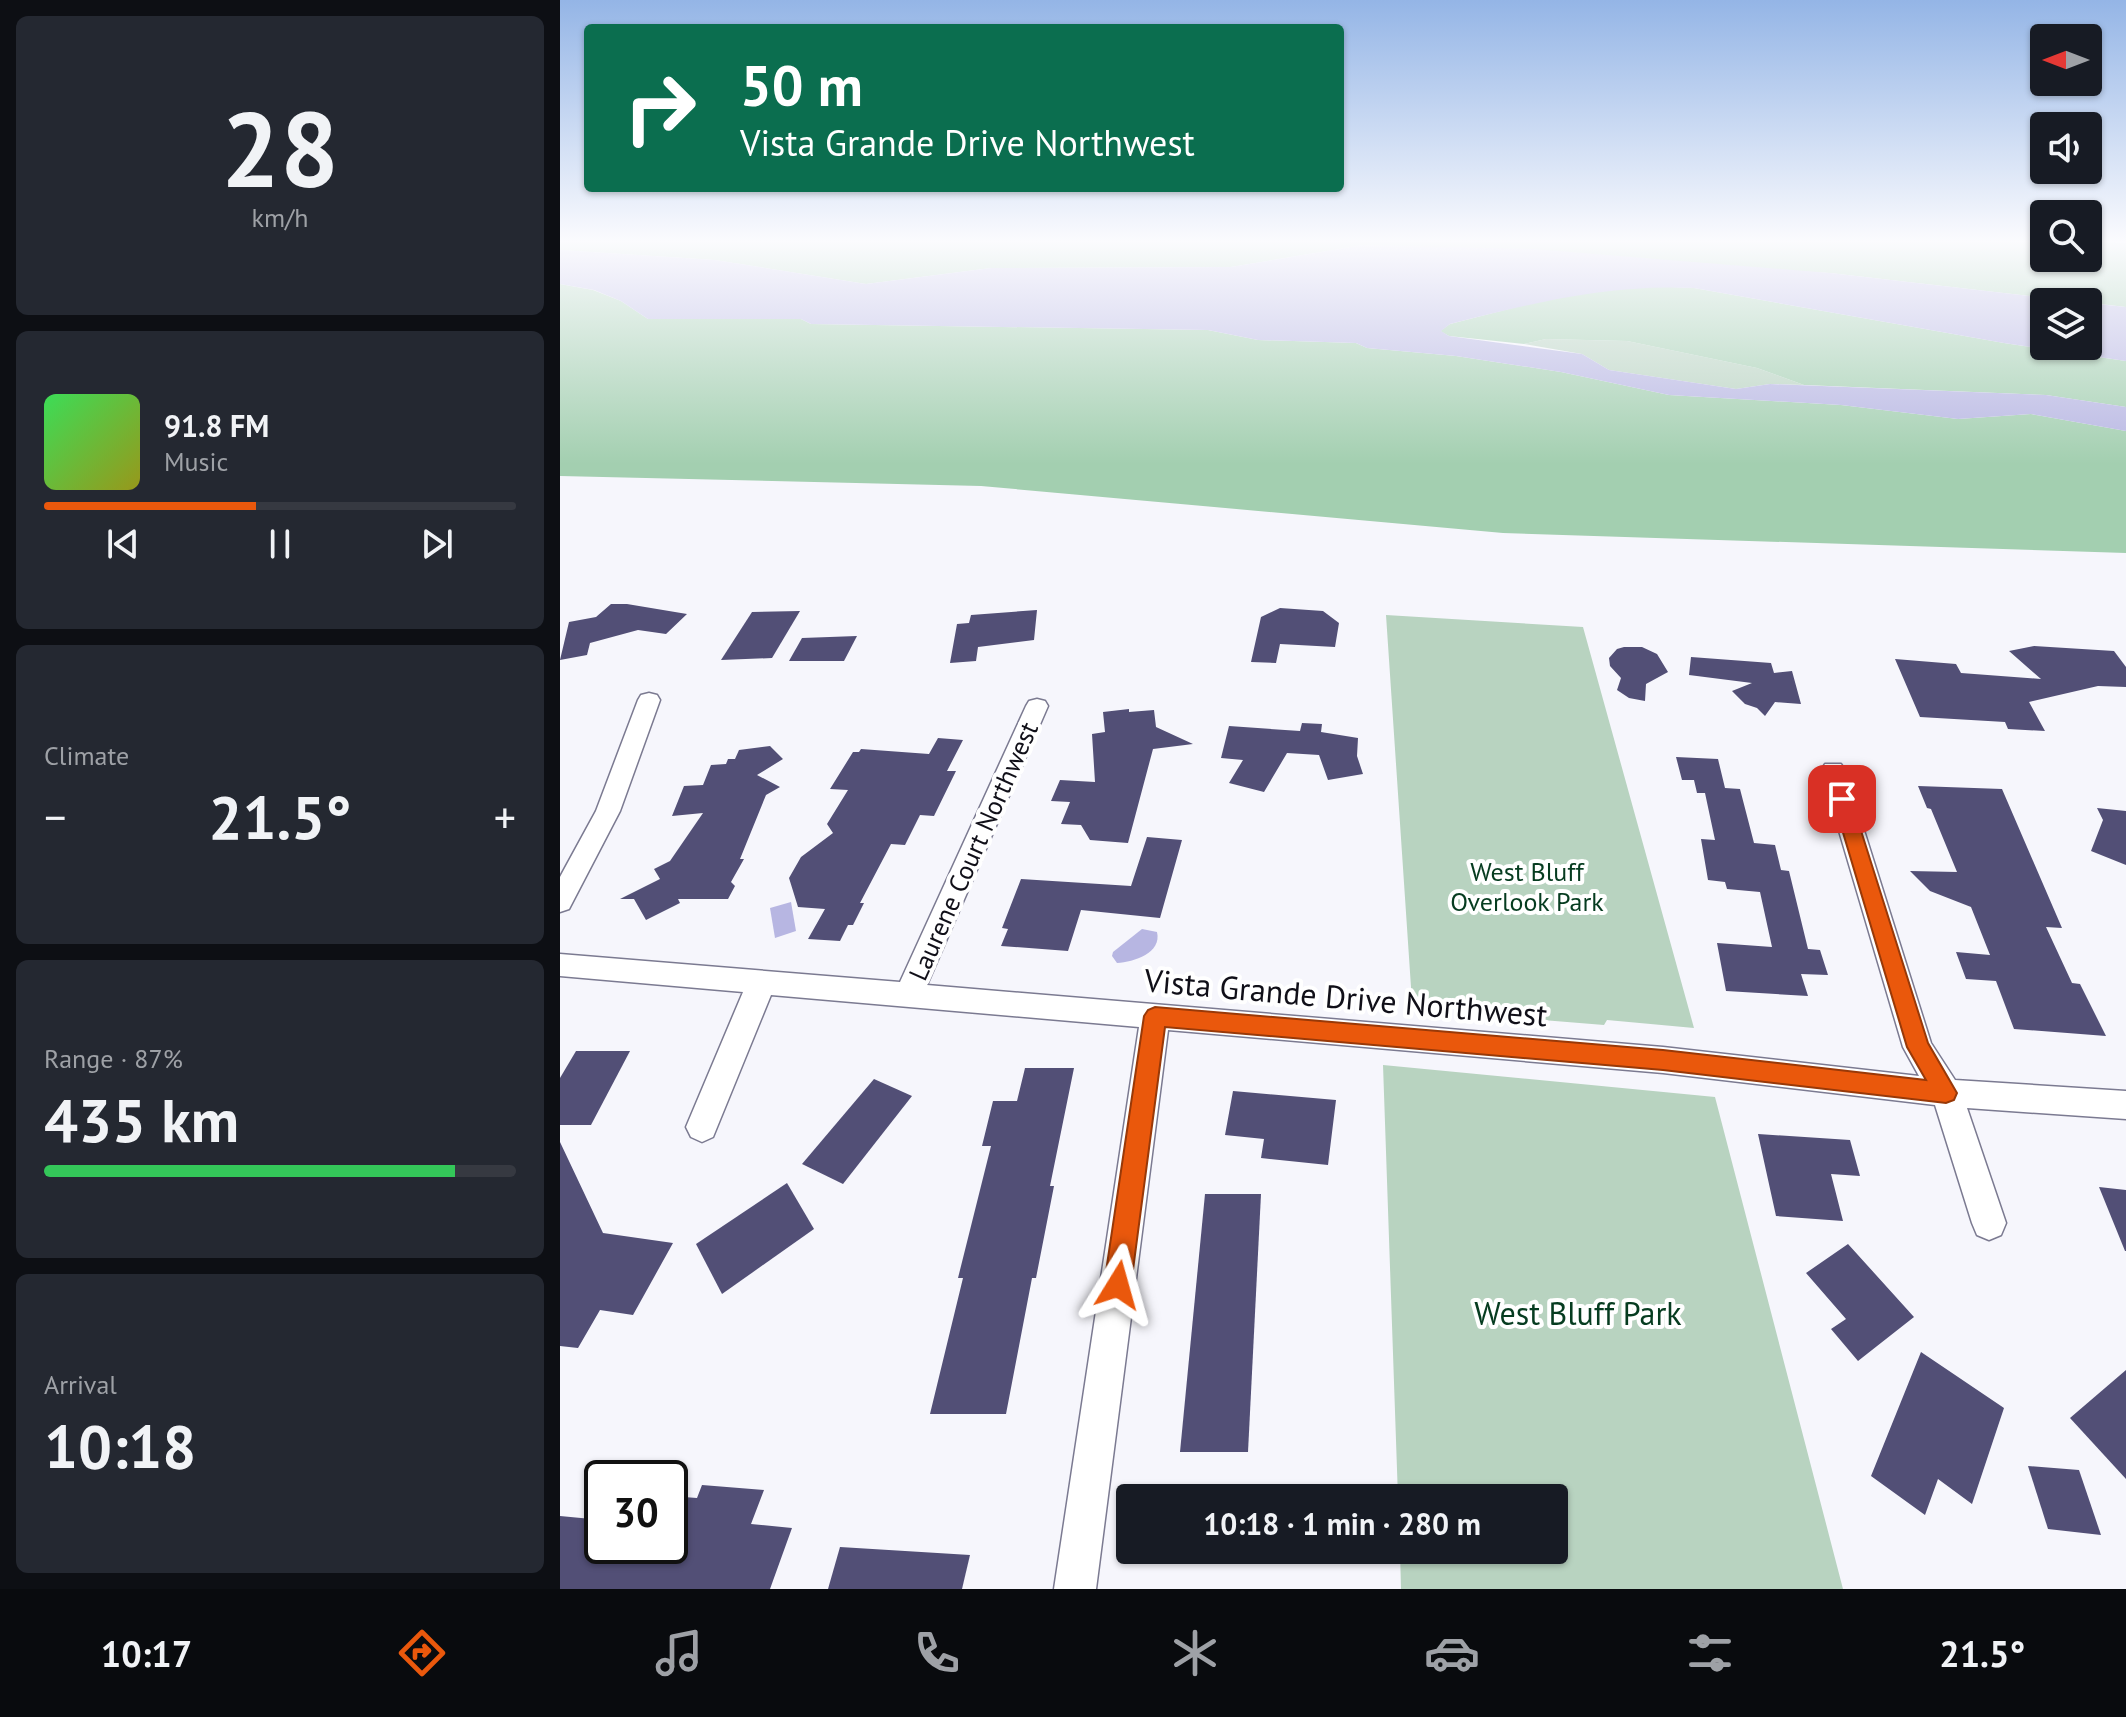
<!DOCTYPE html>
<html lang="en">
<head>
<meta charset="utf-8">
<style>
  :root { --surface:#171b24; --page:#242831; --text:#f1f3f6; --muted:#9ea1a6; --line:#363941; --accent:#ea580c }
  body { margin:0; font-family:"PT Sans",sans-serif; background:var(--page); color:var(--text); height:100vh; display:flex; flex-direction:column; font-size:30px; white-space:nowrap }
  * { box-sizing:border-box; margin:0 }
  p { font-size:26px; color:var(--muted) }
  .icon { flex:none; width:44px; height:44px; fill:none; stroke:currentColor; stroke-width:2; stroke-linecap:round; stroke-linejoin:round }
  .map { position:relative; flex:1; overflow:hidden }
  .side { display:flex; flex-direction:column; gap:16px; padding:16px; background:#0d0f14; width:560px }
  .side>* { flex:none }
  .banner { position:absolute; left:24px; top:24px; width:760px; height:168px; border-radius:8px; box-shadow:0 2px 6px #0004; background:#0b6e4f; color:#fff; overflow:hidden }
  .needle { width:52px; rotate:270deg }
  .controls { position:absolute; left:1470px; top:24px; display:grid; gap:16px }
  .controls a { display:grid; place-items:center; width:72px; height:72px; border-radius:8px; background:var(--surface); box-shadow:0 2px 6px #0004; font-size:40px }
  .speed { position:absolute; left:24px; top:1460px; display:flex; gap:16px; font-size:40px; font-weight:700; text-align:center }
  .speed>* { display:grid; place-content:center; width:104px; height:104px; border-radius:50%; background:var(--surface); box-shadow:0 2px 6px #0004; line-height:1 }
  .speed .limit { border:4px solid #111; border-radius:12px; background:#fff; color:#111 }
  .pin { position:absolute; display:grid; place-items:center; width:68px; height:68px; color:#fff; margin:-34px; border-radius:16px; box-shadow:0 4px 12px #0006 }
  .me { position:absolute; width:88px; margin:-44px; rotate:8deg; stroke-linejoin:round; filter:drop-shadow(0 0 6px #0008) }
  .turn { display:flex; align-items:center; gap:28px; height:168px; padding:0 24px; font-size:36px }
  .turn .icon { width:104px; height:104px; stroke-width:2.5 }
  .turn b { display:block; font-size:56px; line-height:68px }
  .big { font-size:60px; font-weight:800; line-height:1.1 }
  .side .widget { flex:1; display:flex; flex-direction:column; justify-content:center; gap:12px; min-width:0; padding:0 28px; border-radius:12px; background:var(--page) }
  .side .dial { align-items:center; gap:0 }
  .dial b { font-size:104px; line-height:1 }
  .song { display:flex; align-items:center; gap:24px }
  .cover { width:96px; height:96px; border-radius:12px; background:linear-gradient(135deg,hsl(130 70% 55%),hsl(60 70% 35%)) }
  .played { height:8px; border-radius:4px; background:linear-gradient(90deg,var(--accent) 45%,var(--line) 45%) }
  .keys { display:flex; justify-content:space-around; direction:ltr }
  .heat { display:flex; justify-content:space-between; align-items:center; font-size:44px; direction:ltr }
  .charge { height:12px; border-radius:6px; background:linear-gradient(90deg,#34c759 87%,var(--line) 0) }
  .trip { position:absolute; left:556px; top:1484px; width:452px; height:80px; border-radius:8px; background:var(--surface); box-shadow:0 2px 6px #0004; font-weight:800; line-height:80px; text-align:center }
  .menu { display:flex; height:128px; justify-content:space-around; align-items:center; background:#090b0e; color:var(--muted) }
  .menu .icon { width:56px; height:56px }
  .menu .on { color:var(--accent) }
  .menu b { font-size:36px; color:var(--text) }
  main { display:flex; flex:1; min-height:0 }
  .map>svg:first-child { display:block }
  .green { fill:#b8d3c0 }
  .forest { fill:#a3cfb0 }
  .water { fill:#b7b6e2 }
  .building { fill:#524f76 }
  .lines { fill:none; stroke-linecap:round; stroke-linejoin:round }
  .minor-casing { stroke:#7b7a91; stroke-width:3 }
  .minor { fill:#fff; fill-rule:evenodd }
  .route { fill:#ea580c; stroke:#983908; stroke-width:2 }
  .labels { text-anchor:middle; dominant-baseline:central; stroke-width:8; stroke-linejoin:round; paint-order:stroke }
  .street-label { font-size:26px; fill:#100f18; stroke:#fff }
  .park-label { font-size:26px; fill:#063c20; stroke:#fff }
  .near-street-label { font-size:32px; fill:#100f18; stroke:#fff }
  .near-park-label { font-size:32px; fill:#063c20; stroke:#fff }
</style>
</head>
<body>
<main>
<section class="side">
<div class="widget dial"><b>28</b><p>km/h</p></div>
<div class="widget">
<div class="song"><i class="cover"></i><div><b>91.8 FM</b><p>Music</p></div></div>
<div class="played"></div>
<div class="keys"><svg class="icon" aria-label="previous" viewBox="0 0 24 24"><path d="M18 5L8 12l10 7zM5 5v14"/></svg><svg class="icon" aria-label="pause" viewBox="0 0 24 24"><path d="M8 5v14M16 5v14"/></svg><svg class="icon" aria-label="next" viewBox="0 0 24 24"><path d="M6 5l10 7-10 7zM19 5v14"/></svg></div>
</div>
<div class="widget"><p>Climate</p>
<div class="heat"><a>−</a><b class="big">21.5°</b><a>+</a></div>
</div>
<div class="widget"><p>Range · 87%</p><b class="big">435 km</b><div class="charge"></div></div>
<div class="widget"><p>Arrival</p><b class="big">10:18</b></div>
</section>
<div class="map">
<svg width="1566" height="1589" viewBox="0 0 1566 1589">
  <rect width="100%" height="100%" fill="#f6f6fc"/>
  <g class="green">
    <polygon points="986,339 1067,341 1197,368 1244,385 1210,384 1176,389 1049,370 1022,354 964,344"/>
    <polygon points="826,615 1023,627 1134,1028 1047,1020 1044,1025 921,1015 915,1008 852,1002"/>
    <polygon points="823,1065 1155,1097 1283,1589 841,1589 840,1550 994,1550 994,1498 838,1498"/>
  </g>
  <g class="forest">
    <polygon points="0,242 1484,242 1484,258 1528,258 1528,242 1566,243 1566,307 1270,273 803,245 671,267 431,268 306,284 155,260 0,250"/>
    <polygon points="0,284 33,290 61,301 88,319 241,319 251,324 648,330 698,340 796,343 807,348 896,356 1001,372 1109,395 1281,405 1398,419 1471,414 1566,431 1566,553 943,533 421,486 0,476"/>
    <polygon points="1090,286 1134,288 1444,343 1566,361 1566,407 1486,395 1244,385 1197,368 1067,341 986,339 964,344 889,336 880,331 890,324 999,296"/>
  </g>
  <g class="water">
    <path d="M803,245L973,249L1270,273L1521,302H1484V346H1528V303L1566,307V361L1444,343L1134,288C1046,284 974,303 890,324L881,331L889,336L1022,354L1049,370L1176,389L1210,384L1486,395L1566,407V431L1471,414L1398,419L1281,405L1109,395L1001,372L896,356L807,348L796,343L698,340L648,330L251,324L241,319H88L61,301L34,290L0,284V250L155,260L306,284L431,268L671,267Z"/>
    <polygon points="231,902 236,931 215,938 210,908"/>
    <path d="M582,929L597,932C602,953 574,962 557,963L552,956L553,952Z"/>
  </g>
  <g class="building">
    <polygon points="51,604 67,604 127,614 106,634 78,630 30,643 27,655 0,660 9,622 36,617"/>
    <polygon points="720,608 763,611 779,623 775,647 720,644 716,663 691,662 701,617"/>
    <polygon points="477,610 474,640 418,647 416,661 390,663 397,624 409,623 411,615"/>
    <polygon points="240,611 212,658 161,660 192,612"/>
    <polygon points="297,636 284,661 229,661 242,638"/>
    <polygon points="1474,646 1554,651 1566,667 1566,687 1538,686 1469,702 1485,731 1448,729 1445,722 1360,717 1335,659 1396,664 1401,673 1481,679 1449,651"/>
    <polygon points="1064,647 1082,647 1097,654 1108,672 1086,684 1085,701 1069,698 1057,690 1061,678 1050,666 1049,658 1057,649"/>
    <polygon points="1131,657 1211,663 1214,673 1232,671 1241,704 1215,702 1205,716 1197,708 1185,704 1172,691 1192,683 1129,675"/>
    <polygon points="569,709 569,712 594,710 596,727 633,744 593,749 568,843 530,840 521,825 501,824 510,802 491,801 500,780 535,782 532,734 545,732 543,712"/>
    <polygon points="742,723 762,724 761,732 798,738 797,756 803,774 768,780 759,755 727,753 704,792 669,783 683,760 661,758 669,726 740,731"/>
    <polygon points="378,738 403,740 387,771 396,771 374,816 360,815 345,845 331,844 300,903 304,903 293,925 288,925 280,941 248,939 265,909 238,907 229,878 241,857 273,833 267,824 288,790 270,789 293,752 299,752 301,749 369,754"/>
    <polygon points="210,746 223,759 197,775 220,787 206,795 180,859 184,859 171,882 175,886 168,899 118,899 120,903 86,920 74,899 60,899 100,879 94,869 110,861 143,813 112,816 124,786 143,785 151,765 166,764 168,759 175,759 179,750"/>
    <polygon points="1116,757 1158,759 1165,788 1180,789 1194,843 1215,845 1221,870 1229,871 1248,949 1260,950 1268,975 1241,974 1248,996 1166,991 1157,943 1212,947 1200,892 1167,889 1165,882 1148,880 1141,839 1155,840 1145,793 1137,793 1134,780 1122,780"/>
    <polygon points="1358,786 1442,789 1502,928 1486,927 1512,983 1520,984 1546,1036 1454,1029 1436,981 1406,979 1396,952 1430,955 1411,907 1370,891 1350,871 1397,872 1371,809 1367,808"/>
    <polygon points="1537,808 1566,811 1566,865 1531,851 1543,820"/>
    <polygon points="587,837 622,840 600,918 521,910 508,951 441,946 448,929 442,928 461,879 571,886"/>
    <polygon points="16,1051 70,1051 31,1125 0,1125 0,1078"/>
    <polygon points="465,1068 514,1068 490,1186 494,1186 476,1278 472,1278 446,1414 370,1414 403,1278 398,1278 431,1146 422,1146 433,1101 457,1101"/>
    <polygon points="314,1079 352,1096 283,1184 242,1164"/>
    <polygon points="673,1091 776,1100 768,1165 701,1158 704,1139 665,1135"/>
    <polygon points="1198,1134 1290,1140 1300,1176 1271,1174 1283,1221 1216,1216"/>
    <polygon points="0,1142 43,1233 113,1243 73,1315 40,1310 18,1348 0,1346"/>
    <polygon points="227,1183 254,1229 162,1294 136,1244"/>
    <polygon points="1539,1187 1566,1190 1566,1251 1565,1251"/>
    <polygon points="645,1194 701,1194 688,1452 620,1452"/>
    <polygon points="1288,1244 1354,1317 1298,1361 1271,1329 1286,1319 1246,1273"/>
    <polygon points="1361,1352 1444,1408 1412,1504 1378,1479 1365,1515 1311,1476"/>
    <polygon points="1566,1370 1566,1479 1510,1418"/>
    <polygon points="1468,1466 1519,1470 1541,1535 1488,1529"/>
    <polygon points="142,1485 204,1490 191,1524 232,1528 210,1589 0,1589 0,1516 42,1520 42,1546 110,1546 110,1496 137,1498"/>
    <polygon points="280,1547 410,1555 402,1589 268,1589"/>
  </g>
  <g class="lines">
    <g class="minor-casing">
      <g id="minor">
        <polygon points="89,693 97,695 100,700 60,811 9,909 0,912 0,877 36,811 78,700 81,695"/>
        <polygon points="477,699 485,701 488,706 367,985 1103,1047 1359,1076 1343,1047 1261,770 1265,764 1281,764 1285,770 1371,1043 1395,1080 1566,1091 1566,1119 1407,1108 1446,1223 1441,1235 1429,1240 1417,1235 1412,1223 1375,1105 1103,1073 608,1030 536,1589 494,1589 579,1027 211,995 153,1137 142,1142 131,1137 126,1127 183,992 0,976 0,954 340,982 466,706 469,701"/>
      </g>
    </g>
    <use href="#minor" class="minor"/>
  </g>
  <linearGradient id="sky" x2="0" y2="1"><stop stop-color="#94b5e6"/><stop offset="0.52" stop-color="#fbfbfe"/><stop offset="1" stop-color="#fbfbfe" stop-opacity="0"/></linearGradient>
  <rect width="1566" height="464" fill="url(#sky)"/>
  <polygon class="route" points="1282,792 1291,799 1368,1043 1397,1093 1394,1100 1386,1103 1103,1070 605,1027 571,1285 567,1295 558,1298 548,1295 544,1285 584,1016 588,1010 595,1007 1103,1050 1366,1080 1347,1047 1273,799"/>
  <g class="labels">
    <g class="street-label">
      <text transform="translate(413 851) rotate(-66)">Laurene Court Northwest</text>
    </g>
    <g class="park-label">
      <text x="967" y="871">West Bluff<tspan x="967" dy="30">Overlook Park</tspan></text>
    </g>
    <g class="near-street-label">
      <text transform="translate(786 997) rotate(5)">Vista Grande Drive Northwest</text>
    </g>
    <g class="near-park-label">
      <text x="1018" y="1313">West Bluff Park</text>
    </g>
  </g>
</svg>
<div class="controls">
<a><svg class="needle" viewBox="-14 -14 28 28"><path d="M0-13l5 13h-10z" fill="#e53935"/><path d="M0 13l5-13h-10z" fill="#9ea1a6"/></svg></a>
<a><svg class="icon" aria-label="sound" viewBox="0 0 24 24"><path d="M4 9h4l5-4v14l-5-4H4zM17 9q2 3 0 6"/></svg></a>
<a><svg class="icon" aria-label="search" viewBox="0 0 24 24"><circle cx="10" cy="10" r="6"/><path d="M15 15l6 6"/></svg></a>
<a><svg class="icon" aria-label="layers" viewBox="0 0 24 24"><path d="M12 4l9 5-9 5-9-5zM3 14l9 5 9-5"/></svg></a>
</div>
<div class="speed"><div class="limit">30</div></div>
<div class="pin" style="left:1282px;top:799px;background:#d93025"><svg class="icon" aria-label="arrive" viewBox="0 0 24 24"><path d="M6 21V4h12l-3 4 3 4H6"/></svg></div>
<svg class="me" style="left:558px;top:1285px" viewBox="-20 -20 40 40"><path d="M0-17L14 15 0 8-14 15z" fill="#ea580c" stroke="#fff" stroke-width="4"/></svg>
<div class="trip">10:18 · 1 min · 280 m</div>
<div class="banner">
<div class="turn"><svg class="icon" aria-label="right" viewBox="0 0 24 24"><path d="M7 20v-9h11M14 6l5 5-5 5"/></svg><div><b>50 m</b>Vista Grande Drive Northwest</div></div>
</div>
</div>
</main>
<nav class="menu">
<b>10:17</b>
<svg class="icon on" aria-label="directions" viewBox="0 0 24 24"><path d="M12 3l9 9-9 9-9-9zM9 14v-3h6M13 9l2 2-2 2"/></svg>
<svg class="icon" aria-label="music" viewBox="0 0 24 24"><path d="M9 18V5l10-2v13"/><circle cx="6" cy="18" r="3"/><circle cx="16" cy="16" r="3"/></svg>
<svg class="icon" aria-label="phone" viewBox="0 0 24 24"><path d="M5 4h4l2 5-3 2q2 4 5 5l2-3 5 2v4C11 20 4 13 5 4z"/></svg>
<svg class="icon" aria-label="climate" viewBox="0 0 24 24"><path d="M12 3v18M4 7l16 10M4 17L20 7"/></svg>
<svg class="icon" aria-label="car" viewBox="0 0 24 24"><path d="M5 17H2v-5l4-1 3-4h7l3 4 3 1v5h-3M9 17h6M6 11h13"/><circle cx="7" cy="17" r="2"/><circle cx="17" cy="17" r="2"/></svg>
<svg class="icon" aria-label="filters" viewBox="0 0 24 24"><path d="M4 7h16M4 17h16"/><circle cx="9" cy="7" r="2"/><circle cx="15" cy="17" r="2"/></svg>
<b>21.5°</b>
</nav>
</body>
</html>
